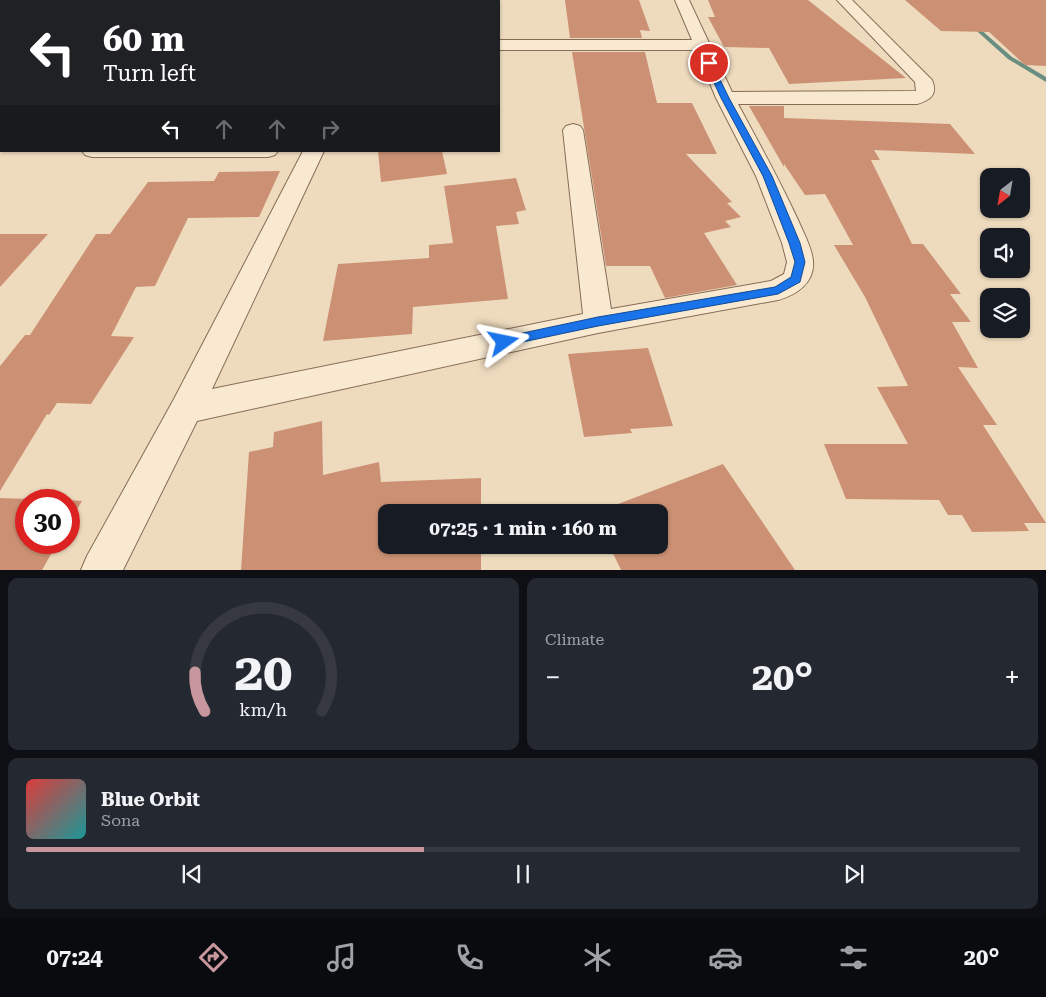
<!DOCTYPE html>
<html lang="en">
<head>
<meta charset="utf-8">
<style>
  :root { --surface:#171b24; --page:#242831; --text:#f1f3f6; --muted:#9ea1a6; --line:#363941; --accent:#c8979e }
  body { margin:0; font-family:"Roboto Serif",serif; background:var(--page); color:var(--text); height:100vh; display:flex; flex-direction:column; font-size:19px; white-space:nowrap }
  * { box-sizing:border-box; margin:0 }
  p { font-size:16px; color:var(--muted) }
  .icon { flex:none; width:28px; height:28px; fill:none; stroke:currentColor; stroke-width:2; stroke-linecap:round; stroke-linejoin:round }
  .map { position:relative; height:570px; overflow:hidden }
  .side { display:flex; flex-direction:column; gap:8px; padding:8px; background:#0d0f14; flex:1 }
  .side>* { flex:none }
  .guide { position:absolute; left:0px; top:0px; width:500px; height:152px; box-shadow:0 1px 4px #0004; background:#202124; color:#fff; overflow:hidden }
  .needle { width:32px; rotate:211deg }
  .buttons { position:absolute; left:980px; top:168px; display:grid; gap:10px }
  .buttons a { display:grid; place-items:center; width:50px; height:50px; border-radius:10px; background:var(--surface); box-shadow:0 1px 4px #0004; font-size:25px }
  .speed { position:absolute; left:15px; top:489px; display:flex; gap:10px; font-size:25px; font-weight:700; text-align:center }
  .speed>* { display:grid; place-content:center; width:65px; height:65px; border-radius:50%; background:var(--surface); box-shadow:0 1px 4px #0004; line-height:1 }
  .speed .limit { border:8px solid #d22; background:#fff; color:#111 }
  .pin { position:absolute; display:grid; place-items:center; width:42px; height:42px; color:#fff; margin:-21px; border:2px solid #fff; border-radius:50%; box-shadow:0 1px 5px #0007 }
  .me { position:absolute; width:55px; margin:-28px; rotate:78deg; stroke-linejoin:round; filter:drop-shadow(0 0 4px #0008) }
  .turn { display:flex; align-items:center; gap:18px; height:105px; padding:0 20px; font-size:22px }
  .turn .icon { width:65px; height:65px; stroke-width:2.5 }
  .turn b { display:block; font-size:35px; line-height:42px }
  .lanes { display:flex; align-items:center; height:48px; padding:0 20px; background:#0003; justify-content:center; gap:25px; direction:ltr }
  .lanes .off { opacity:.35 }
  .big { font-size:38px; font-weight:700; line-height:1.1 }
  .side .tile { flex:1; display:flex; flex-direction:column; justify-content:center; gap:8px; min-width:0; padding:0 18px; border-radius:10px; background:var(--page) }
  .side .dial { align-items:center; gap:0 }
  .dial svg { height:130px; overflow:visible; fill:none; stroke:var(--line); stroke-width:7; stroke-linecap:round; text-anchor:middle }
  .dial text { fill:var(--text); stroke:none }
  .song { display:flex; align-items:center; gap:15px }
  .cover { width:60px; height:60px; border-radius:8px; background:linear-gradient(135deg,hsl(0 70% 55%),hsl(180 70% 35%)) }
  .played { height:5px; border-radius:2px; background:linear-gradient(90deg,var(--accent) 40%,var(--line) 40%) }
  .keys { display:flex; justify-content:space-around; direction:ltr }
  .heat { display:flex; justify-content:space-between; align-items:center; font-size:28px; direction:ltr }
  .side .tiles { flex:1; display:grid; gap:8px; grid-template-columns:1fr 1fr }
  .tile:last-child { grid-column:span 2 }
  .trip { position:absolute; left:378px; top:504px; width:290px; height:50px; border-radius:10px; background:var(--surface); box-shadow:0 1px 4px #0004; font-weight:700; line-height:50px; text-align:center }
  .dock { display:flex; height:80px; justify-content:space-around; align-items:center; background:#090b0e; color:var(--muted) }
  .dock .icon { width:35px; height:35px }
  .dock .active { color:var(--accent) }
  .dock b { font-size:22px; color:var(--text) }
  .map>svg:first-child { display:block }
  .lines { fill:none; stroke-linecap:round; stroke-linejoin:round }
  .stream { fill:#698d81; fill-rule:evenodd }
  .building { fill:#cc9174 }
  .street-casing { stroke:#866c57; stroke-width:2 }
  .street { fill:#f9e9d1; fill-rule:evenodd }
  .route { fill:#1a73e8; stroke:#114b97 }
</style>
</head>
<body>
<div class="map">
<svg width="1046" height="570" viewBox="0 0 1046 570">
  <rect width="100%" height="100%" fill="#eedbbe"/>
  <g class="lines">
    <polygon class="stream" points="971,21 1012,57 1046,77 1046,82 1008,59 969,24 968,23"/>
  </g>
  <g class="building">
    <polygon points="565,0 639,0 650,31 640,30 642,38 570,38"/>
    <polygon points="708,0 808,0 906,78 789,84 769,48 724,47 708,17 715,17"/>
    <polygon points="905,0 1046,0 1046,66 1025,65 989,32 941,31"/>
    <polygon points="572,52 645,52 657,103 692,103 717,154 686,154 732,202 727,203 741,217 725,221 731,227 704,233 737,285 665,298 650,266 606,266"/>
    <polygon points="749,106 784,106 784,118 950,124 975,154 874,150 880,160 871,160 912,244 923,244 961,294 950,294 971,322 952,322 978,368 958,367 997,425 983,425 1046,523 1024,523 1029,531 972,532 962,515 948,515 939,500 846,499 824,444 908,444 877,387 908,386 865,297 834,245 853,245 825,194 805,195 784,164 784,167"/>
    <polygon points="378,151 442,151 447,174 381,182"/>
    <polygon points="280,171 259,217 188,218 155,286 136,287 111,336 134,337 91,404 57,403 49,415 47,414 0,491 0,366 25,335 30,335 96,234 110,234 148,182 214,181 219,172"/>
    <polygon points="516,178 526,210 516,212 519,224 496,226 508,299 413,307 412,334 323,341 338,264 429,258 429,245 453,243 444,186"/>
    <polygon points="0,234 48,234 0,287"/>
    <polygon points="648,348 673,426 630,429 632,433 584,437 568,354"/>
    <polygon points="322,421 323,475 379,462 381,482 481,478 481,512 386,512 386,545 481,545 481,570 241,570 249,452 273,447 274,432"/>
    <polygon points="723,464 795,570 621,570 609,545 659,545 659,512 597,512"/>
    <polygon points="0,498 64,500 26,500 26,542 58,542 42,570 0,570"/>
    <polygon points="69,500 82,501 69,523"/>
  </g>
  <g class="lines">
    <g class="street-casing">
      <g id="street">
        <path d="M675,0H689L732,92L916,91L915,82L837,0H852L932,80C938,94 931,100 917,104H738C759,143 780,181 799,222C804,234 812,248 813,261C815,283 796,295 778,300L598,333L197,421L123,570H81L87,556L174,399L303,151H324L212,389L583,314L563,130L566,126L573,124L580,126L583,130L611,309L771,281L784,274L787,262L782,243L756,176L716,98L696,50H499V40H692Z"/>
        <rect x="0" y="39" width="1" height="10"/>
        <rect x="0" y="133" width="1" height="13"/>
        <polygon points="82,151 278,151 275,155 268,157 92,157 85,155"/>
      </g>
    </g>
    <use href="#street" class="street"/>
  </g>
  <polygon class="route" points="706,61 712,63 729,98 772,176 800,243 805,262 800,282 778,294 598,326 504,346 500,345 498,342 500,338 504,337 598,317 775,287 791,277 795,262 789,243 763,176 721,98 705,63"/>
</svg>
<div class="buttons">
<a><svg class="needle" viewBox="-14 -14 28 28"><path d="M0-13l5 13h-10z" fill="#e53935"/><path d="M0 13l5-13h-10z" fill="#9ea1a6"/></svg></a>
<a><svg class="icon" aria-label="sound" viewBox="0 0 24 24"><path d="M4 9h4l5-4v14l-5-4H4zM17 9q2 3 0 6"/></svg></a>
<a><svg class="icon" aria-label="layers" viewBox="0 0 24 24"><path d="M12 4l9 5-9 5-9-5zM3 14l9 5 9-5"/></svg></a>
</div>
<div class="speed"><div class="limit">30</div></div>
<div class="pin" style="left:709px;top:63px;background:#d93025"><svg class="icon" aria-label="arrive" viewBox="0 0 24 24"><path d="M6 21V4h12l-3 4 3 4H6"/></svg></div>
<svg class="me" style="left:504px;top:342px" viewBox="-20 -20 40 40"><path d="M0-17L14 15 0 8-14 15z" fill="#1a73e8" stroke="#fff" stroke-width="4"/></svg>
<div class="trip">07:25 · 1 min · 160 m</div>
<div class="guide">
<div class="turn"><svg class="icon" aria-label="left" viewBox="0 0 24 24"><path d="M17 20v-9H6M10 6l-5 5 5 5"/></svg><div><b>60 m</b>Turn left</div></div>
<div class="lanes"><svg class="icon" aria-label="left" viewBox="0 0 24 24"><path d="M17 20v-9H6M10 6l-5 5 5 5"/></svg><svg class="icon off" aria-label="ahead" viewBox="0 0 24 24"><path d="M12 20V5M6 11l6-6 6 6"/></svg><svg class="icon off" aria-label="ahead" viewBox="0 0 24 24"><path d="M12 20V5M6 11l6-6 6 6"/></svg><svg class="icon off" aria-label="right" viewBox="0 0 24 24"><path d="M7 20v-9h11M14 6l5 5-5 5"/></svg></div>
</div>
</div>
<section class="side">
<div class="tiles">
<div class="tile dial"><svg viewBox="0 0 100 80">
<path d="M14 69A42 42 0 1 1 86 69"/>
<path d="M14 69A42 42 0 0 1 8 45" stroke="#c8979e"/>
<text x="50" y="56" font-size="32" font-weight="700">20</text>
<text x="50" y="72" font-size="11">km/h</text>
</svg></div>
<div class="tile"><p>Climate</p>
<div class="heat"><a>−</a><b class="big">20°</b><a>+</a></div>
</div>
<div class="tile">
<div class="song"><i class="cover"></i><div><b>Blue Orbit</b><p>Sona</p></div></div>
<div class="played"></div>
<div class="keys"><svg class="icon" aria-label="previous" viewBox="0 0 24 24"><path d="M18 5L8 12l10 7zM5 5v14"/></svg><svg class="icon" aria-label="pause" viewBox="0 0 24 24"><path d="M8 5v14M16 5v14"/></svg><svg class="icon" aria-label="next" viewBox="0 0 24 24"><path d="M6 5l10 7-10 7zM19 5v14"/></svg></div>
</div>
</div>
</section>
<nav class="dock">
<b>07:24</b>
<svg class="icon active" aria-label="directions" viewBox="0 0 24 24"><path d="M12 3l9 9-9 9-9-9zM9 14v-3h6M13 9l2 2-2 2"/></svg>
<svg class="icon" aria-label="music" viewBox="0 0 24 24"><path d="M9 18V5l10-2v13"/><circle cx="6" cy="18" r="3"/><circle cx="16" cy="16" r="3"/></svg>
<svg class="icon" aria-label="phone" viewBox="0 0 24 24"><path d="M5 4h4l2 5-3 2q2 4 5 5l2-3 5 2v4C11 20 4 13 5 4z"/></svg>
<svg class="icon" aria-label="climate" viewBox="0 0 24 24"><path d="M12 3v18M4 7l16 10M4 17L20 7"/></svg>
<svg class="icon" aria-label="car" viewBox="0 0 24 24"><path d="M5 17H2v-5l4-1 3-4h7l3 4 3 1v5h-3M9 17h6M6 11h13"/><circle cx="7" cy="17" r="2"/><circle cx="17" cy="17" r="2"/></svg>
<svg class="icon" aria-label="filters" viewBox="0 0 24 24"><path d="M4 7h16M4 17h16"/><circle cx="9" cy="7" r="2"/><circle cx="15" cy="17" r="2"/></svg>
<b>20°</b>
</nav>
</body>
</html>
